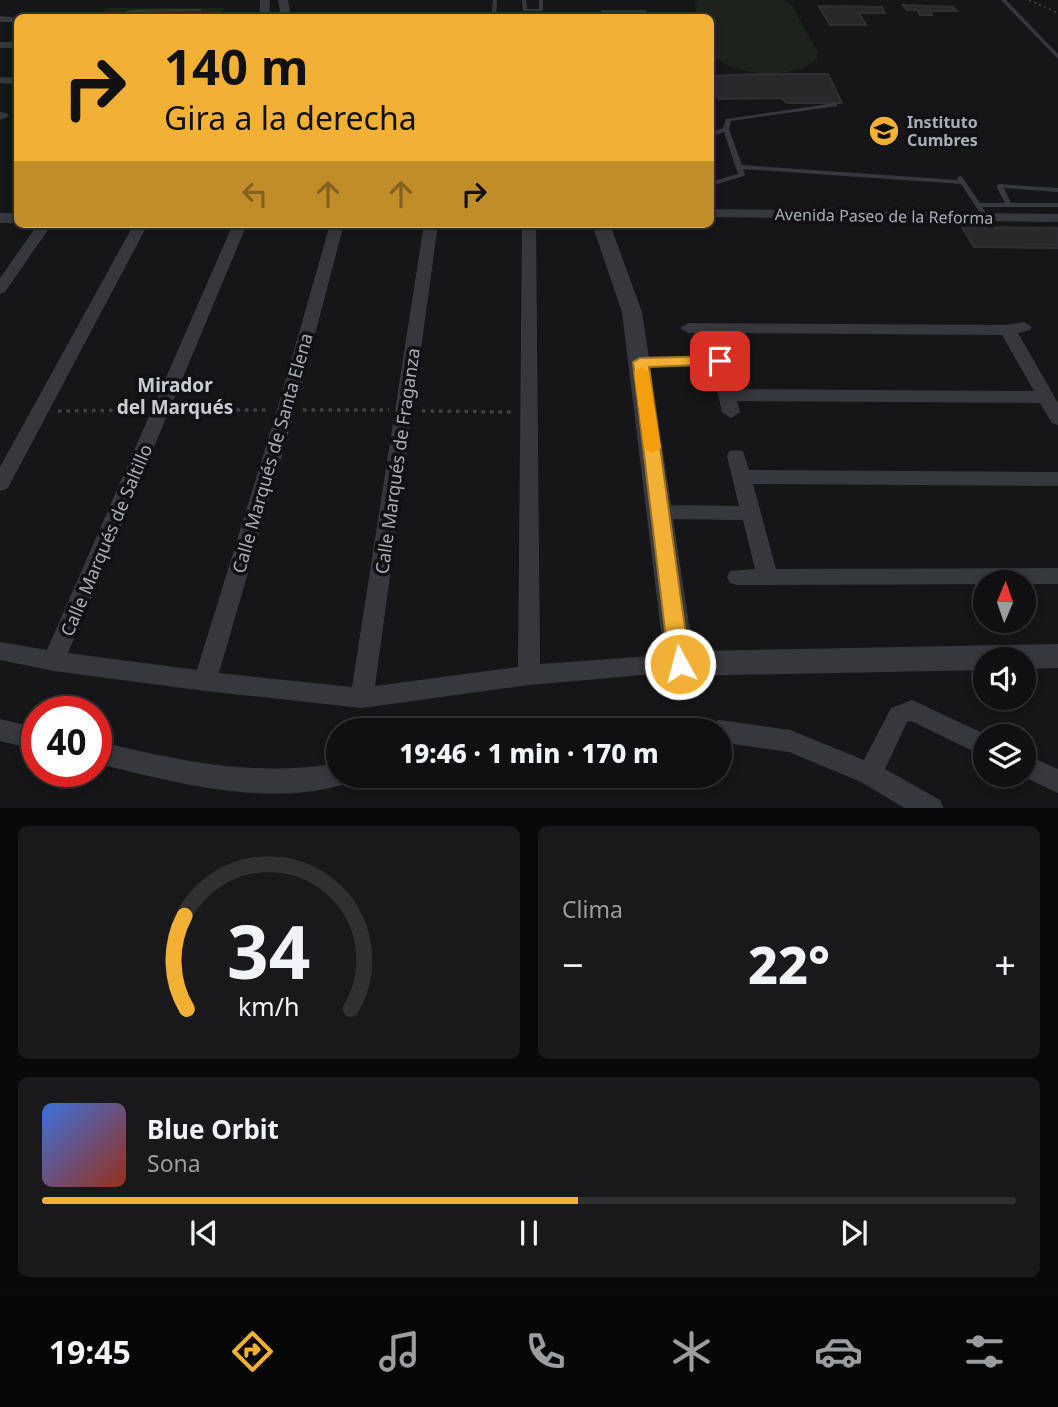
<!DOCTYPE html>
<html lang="es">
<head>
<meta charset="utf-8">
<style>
  :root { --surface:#101012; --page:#19191b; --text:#f1f3f6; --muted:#9c9d9f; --line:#303032; --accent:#f2b134 }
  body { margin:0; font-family:"Noto Sans",sans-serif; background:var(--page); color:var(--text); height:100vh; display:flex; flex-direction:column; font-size:26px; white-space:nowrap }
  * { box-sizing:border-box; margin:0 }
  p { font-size:23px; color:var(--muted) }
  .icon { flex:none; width:38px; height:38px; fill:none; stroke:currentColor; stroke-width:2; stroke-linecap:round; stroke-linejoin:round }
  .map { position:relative; height:808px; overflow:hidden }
  .sheet { display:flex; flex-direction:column; gap:18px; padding:18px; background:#09090a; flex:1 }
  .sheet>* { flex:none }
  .top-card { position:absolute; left:14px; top:14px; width:700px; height:214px; border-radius:10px; box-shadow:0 4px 10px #0003,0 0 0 2px var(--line); background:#f2b134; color:#111; overflow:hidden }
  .needle { width:46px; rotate:2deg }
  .buttons { position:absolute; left:973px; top:570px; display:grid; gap:14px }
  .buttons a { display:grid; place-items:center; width:63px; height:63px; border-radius:50%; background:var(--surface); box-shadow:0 4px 10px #0003,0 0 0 2px var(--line); font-size:35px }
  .speed { position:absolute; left:21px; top:696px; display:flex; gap:14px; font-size:35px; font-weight:700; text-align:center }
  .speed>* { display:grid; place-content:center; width:91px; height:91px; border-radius:50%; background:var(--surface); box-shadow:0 4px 10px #0003,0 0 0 2px var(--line); line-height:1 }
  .speed .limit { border:10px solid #d22; background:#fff; color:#111 }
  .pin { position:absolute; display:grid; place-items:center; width:60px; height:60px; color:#fff; margin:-30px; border-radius:14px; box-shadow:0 4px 10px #0006 }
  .me { position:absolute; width:77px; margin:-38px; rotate:353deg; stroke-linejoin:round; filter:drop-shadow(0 0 5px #0008) }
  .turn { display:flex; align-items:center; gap:24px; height:147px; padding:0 35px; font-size:32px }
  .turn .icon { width:91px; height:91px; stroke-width:2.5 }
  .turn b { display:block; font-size:49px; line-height:60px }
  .lanes { display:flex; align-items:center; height:66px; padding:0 35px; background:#0003; justify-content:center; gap:35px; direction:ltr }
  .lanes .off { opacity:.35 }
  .big { font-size:52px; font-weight:800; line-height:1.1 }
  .sheet .widget { flex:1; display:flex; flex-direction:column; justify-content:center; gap:10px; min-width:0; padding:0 24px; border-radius:10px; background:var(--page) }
  .sheet .dial { align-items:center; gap:0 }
  .dial svg { height:182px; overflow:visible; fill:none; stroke:var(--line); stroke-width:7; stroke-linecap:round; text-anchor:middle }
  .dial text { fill:var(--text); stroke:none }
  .song { display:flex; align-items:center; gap:21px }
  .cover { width:84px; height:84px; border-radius:10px; background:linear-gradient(135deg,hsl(220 70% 55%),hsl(10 70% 35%)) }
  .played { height:7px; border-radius:4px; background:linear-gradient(90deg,var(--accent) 55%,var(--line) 55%) }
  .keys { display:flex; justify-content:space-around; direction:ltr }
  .heat { display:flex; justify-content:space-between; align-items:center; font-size:38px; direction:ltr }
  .sheet .tiles { flex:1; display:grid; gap:18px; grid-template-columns:1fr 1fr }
  .widget:last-child { grid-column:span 2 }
  .trip { position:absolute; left:326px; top:718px; width:406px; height:70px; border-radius:35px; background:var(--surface); box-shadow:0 4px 10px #0003,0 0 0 2px var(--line); font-weight:800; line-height:70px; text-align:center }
  .tab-bar { display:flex; height:112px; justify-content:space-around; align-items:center; background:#060607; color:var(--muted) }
  .tab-bar .icon { width:49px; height:49px }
  .tab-bar .current { color:var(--accent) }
  .tab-bar b { font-size:32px; color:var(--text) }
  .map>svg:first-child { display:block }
  .green { fill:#1c231d }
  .building { fill:#29292c; stroke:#303034; stroke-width:2 }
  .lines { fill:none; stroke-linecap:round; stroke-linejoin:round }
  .path-far1 { stroke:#3d3f44; stroke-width:2; stroke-dasharray:2 3.5; stroke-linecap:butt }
  .path { stroke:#3d3f44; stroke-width:3.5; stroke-dasharray:3.5 5; stroke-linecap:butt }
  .service { fill:#37383d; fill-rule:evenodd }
  .minor { fill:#37383d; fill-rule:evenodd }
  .tertiary { fill:#37383d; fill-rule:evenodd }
  .route { fill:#f2b134; stroke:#9d7322; stroke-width:2 }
  .slow { fill:#f59e0b }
  .labels { text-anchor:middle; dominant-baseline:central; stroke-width:7; stroke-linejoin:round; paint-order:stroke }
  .far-poi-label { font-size:16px; font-weight:bold; fill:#a8adb8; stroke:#111113; text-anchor:start }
  .far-street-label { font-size:16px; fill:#a8adb8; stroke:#111113 }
  .street-label { font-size:18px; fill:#a8adb8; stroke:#111113 }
  .neighbourhood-label { font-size:19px; font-weight:bold; fill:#c9ccd4; stroke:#111113 }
</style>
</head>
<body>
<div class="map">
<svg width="1058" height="809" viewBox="0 0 1058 809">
  <rect width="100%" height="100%" fill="#161618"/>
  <g class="green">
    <path d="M698,0H785L792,5L818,53L817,59C792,81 733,77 711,53L710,18L698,17L694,5Z"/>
    <polygon points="106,8 225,8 219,17 99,18"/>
  </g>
  <g class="building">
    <polygon points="903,5 953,7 957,11 930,11 932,15 920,15 917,10 907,10"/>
    <polygon points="819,6 882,7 885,13 859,13 866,25 830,25"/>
    <polygon points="602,11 645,11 646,16 603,16"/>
    <polygon points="184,13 209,13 209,16 213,18 184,18"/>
    <polygon points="760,74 828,74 842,103 787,103 780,98 719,99 717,96 710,96 710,80 716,80 710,76"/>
    <polygon points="962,227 1058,228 1058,248 974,247"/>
  </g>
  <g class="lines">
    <polyline class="path-far1" points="1029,0 1058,13"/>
    <g class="path">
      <polyline points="177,410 270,410"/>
      <polyline points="303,410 389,410"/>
      <polyline points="58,411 144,410"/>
      <polyline points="422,411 512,412"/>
    </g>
    <g class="service">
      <polygon points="493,0 497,0 496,18 491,18"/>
      <polygon points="522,0 526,0 527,9 539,9 539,0 543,0 543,10 541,11 523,11"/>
      <polygon points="1001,0 1006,0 1058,54 1058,59"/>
      <polygon points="200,9 202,10 202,11 131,12 121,18 114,18 130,10"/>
      <polygon points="835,103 837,104 837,106 731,121 729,129 742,165 958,180 957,178 960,176 962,177 980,203 1005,203 996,186 999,184 1058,188 1058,192 1004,188 1011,203 1058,203 1058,207 982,207 989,218 986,220 984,219 961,184 743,169 745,175 744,176 710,186 710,182 738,174 724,132 710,137 710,133 723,128 726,119"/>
    </g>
    <g class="minor">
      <polygon points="260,0 270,0 269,18 259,18"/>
      <polygon points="278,0 288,0 290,11 287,18 277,18 280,11"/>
      <polygon points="0,16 22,18 18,18 18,22 0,22"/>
      <rect x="0" y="42" width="18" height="6"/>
      <polygon points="0,77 18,78 18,84 0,83"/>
      <polygon points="0,112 7,113 9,116 0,120"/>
      <polygon points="710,209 1058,214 1058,222 710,217"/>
      <polygon points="38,224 52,224 5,292 0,294 0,278"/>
      <polygon points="134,224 148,224 10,484 7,489 0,491 0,467"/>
      <polygon points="233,224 247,224 68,653 197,670 277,410 330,224 344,224 295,410 219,673 352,687 424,224 438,224 375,686 518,667 522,224 536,224 540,664 680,654 688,657 691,664 688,671 529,685 362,708 205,691 54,671 0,660 0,642 47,650"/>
      <path d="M1024,322L1032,327L1030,330L1018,333L1058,403V425L1052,423L1040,403L737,401L740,412L731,418L722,412L712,366L640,367L632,362L640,357L710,356L705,333H688L680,328L688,323L1006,325ZM721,333L1002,335L1034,391L734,389Z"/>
      <polygon points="736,450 743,451 749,470 1058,472 1058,486 753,484 776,569 1058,568 1058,584 737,585 730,583 727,577 730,571 755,569 743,520 661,519 654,517 651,512 654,507 661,505 739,506 727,456 729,451"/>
      <polygon points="912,700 991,737 985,737 985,757 911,721 907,722 885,769 940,800 944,809 906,809 861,782 789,752 719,742 719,730 708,730 711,723 719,720 790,730 864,760 891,708"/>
      <polygon points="0,719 37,728 37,750 0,741"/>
      <path d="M96,741C177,760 255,778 338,763V775H350L347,783C271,809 171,782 96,763Z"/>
      <polygon points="1024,754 1058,769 1058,793 1020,775 1024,775"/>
    </g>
    <g class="tertiary">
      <rect x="0" y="213" width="18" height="10"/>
      <polygon points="592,224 610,224 642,312 693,651 1058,644 1058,668 1024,669 1024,660 985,660 985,670 680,676 670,673 665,664 622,312"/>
    </g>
  </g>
  <polygon class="route" points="720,356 725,357 728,361 725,364 649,367 690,664 687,670 680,673 672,670 669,664 633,362 640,358"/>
  <polygon class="slow" points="642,367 649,372 661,448 652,453 644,448 634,372"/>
  <defs>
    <g id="school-disc" transform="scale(1.575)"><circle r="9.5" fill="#f2b134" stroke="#111113"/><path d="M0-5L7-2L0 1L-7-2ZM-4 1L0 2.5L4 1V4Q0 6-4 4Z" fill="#111"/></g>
  </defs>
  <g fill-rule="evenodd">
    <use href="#school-disc" x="884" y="131"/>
  </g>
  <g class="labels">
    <g class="far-poi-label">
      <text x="907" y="122">Instituto<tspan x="907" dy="18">Cumbres</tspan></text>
    </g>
    <g class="far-street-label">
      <text transform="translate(884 216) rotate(1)">Avenida Paseo de la Reforma</text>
    </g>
    <g class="street-label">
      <text transform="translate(272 453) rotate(-74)">Calle Marqués de Santa Elena</text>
      <text transform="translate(397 461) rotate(-82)">Calle Marqués de Fraganza</text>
      <text transform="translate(106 540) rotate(-67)">Calle Marqués de Saltillo</text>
    </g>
    <g class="neighbourhood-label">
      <text x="175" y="385">Mirador<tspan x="175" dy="22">del Marqués</tspan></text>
    </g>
  </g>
</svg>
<div class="buttons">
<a><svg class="needle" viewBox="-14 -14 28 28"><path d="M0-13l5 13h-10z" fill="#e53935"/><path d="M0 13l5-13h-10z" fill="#9c9d9f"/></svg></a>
<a><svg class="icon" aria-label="sound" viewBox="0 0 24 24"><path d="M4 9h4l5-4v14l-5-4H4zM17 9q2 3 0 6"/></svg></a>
<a><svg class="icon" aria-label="layers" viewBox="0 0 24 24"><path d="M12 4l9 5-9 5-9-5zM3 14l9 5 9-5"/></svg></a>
</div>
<div class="speed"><div class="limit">40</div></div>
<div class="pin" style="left:720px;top:361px;background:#d93025"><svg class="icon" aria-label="arrive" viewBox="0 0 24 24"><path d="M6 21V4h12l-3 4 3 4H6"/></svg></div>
<svg class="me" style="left:680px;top:664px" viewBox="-20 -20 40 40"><circle r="17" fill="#f2b134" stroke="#fff" stroke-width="3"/><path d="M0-11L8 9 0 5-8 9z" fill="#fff"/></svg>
<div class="trip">19:46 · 1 min · 170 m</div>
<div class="top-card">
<div class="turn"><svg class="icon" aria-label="right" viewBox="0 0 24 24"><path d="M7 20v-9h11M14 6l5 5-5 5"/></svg><div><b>140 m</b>Gira a la derecha</div></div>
<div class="lanes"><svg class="icon off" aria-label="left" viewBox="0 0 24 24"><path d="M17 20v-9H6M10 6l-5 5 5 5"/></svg><svg class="icon off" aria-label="ahead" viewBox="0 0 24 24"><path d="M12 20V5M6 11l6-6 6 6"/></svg><svg class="icon off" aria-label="ahead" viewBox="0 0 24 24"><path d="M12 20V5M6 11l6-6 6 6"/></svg><svg class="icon" aria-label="right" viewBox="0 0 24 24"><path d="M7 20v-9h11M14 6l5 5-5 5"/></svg></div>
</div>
</div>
<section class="sheet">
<div class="tiles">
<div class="widget dial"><svg viewBox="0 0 100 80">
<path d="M14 69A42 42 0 1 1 86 69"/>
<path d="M14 69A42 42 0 0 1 13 28" stroke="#f2b134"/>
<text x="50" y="56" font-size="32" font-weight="700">34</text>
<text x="50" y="72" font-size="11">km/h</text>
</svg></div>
<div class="widget"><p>Clima</p>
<div class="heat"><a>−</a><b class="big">22°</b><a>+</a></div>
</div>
<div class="widget">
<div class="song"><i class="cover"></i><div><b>Blue Orbit</b><p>Sona</p></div></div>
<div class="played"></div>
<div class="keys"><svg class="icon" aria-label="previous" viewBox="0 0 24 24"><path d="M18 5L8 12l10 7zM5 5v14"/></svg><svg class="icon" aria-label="pause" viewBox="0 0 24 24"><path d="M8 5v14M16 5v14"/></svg><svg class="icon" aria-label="next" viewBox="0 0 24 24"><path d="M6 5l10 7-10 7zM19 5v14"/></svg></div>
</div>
</div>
</section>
<nav class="tab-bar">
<b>19:45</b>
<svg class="icon current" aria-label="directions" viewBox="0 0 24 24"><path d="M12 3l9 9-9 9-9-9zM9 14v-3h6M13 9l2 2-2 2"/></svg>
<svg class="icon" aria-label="music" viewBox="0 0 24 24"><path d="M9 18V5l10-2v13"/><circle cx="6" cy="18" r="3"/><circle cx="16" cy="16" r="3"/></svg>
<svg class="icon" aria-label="phone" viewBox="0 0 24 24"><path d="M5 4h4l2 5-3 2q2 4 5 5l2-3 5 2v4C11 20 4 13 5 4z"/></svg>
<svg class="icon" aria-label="climate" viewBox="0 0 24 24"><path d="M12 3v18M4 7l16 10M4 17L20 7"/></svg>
<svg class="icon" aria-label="car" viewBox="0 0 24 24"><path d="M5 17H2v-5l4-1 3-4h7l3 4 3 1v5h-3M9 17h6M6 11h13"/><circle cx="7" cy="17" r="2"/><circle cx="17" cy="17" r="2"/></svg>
<svg class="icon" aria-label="filters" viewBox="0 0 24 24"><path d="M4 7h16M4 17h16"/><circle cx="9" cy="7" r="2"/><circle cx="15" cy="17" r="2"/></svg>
</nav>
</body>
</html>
